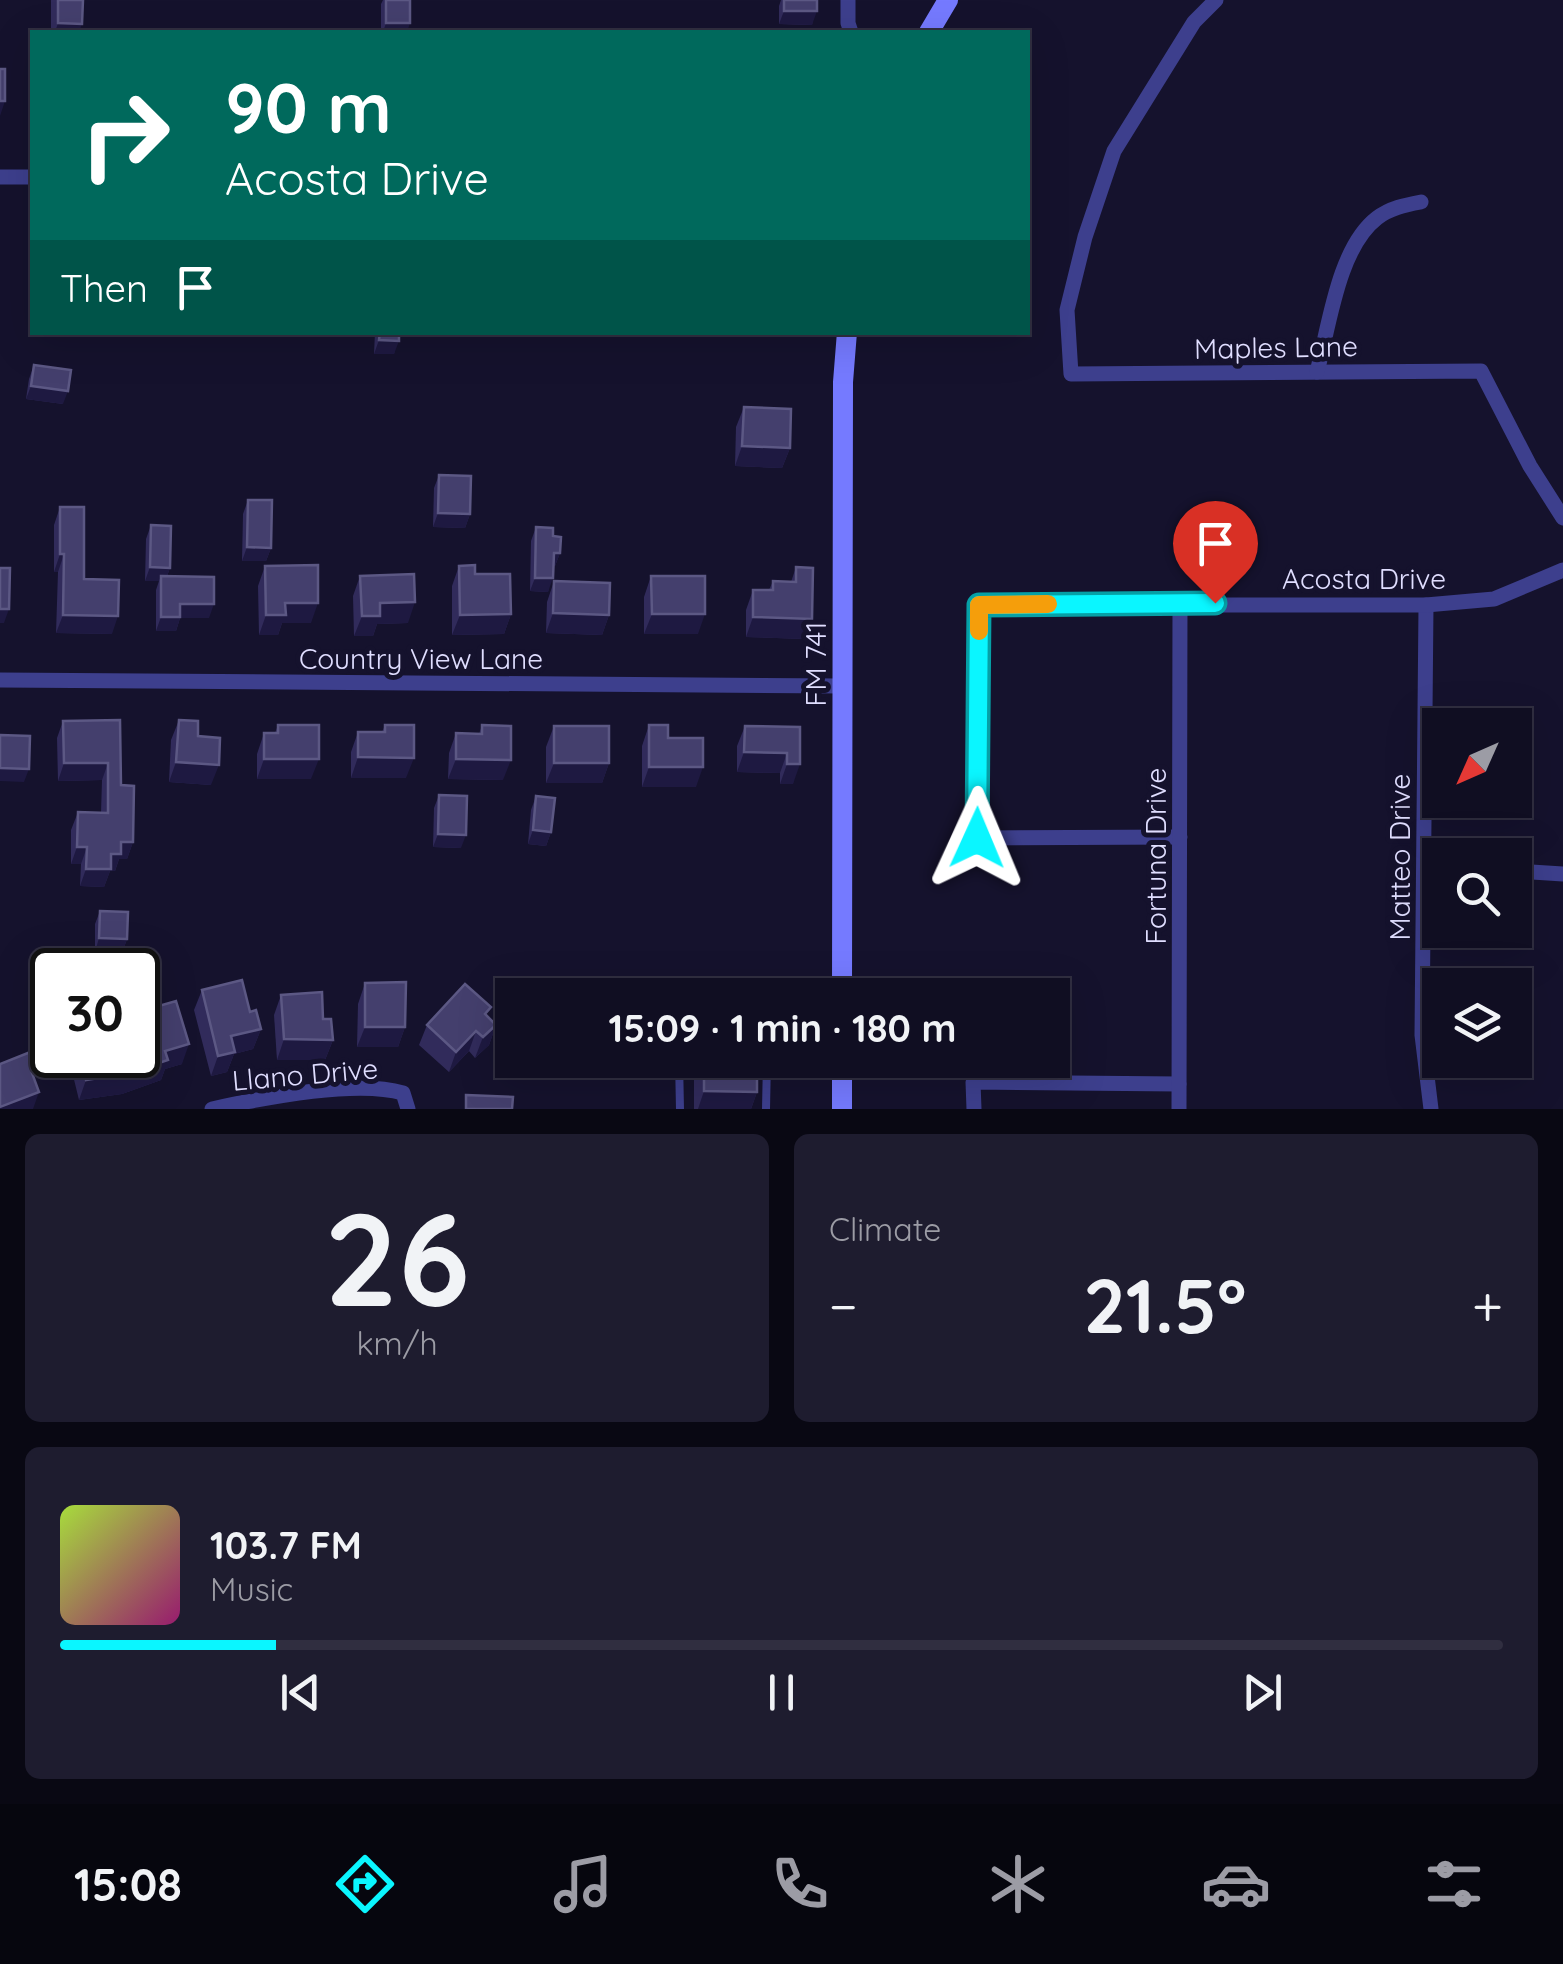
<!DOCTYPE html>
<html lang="en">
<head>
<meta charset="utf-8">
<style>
  :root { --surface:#100e22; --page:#1e1c2f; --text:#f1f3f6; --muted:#9c9ca5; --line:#302e40; --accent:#0af6ff }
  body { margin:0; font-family:Quicksand,sans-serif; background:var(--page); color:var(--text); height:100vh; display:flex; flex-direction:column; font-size:38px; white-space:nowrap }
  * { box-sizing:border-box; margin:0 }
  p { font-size:32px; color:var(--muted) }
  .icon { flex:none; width:55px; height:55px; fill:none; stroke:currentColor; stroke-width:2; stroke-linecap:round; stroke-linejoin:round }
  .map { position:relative; height:1109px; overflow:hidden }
  .sheet { display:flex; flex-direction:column; gap:25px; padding:25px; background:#090813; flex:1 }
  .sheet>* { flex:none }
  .banner { position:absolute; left:30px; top:30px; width:1000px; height:305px; border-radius:0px; box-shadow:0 10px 40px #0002,0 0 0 2px var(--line); background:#00695c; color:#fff; overflow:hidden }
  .needle { width:65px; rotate:225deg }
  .controls { position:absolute; left:1422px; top:708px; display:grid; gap:20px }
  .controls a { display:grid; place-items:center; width:110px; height:110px; border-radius:0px; background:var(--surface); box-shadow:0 10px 40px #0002,0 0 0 2px var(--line); font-size:50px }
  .speed { position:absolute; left:30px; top:948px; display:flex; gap:20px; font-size:50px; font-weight:700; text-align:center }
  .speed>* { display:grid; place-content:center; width:130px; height:130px; border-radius:50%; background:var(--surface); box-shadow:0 10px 40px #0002,0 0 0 2px var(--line); line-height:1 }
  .speed .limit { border:5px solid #111; border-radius:15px; background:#fff; color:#111 }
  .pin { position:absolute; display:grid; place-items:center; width:85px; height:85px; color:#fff; margin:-102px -42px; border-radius:50% 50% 50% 0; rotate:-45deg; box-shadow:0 0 10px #0007 }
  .pin .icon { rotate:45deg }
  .me { position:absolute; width:110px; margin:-55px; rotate:1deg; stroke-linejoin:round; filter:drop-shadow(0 0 8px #0008) }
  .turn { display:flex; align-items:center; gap:35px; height:210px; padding:0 30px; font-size:45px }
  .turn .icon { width:130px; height:130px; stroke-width:2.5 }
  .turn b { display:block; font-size:70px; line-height:85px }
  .then { display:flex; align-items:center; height:95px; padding:0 30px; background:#0003; gap:20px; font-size:38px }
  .big { font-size:75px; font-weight:800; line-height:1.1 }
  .sheet .tile { flex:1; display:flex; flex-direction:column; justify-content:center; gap:15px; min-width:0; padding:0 35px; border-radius:15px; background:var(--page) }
  .sheet .dial { align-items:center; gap:0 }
  .dial b { font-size:130px; line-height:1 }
  .song { display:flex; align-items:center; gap:30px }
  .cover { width:120px; height:120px; border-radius:15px; background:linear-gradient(135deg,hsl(80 70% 55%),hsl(320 70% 35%)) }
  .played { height:10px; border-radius:5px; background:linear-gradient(90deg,var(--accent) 15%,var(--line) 15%) }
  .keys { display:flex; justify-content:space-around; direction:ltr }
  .heat { display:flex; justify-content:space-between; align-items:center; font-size:55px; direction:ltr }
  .sheet .tiles { flex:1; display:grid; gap:25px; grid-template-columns:1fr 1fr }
  .tile:last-child { grid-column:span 2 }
  .trip { position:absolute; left:495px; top:978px; width:575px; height:100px; border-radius:0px; background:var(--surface); box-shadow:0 10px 40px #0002,0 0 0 2px var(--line); font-weight:800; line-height:100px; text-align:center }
  .dock { display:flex; height:160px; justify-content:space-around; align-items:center; background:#06060e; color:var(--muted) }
  .dock .icon { width:70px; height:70px }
  .dock .current { color:var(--accent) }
  .dock b { font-size:45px; color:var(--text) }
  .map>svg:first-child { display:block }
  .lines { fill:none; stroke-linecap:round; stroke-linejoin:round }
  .service { stroke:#3d3f8d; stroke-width:8 }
  .minor { stroke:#3d3f8d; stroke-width:15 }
  .secondary { stroke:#757aff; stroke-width:20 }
  .wall { fill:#312b5b }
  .shaded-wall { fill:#1e1941 }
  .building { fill:#443f6d; stroke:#5c5884; stroke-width:2.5 }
  .route-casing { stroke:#06a0a6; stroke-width:25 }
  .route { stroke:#0af6ff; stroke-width:18 }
  .slow { stroke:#f59e0b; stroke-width:18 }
  .labels { text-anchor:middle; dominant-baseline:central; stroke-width:10; stroke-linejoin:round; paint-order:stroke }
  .street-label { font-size:28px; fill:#e0deff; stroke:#15122d }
</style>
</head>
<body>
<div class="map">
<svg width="1563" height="1109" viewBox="0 0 1563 1109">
  <rect width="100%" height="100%" fill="#15122d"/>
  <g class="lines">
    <g class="service">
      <polyline points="679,1060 680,1109"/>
      <polyline points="766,1109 767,1060"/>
    </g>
    <g class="minor">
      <polyline points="848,0 848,23 851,32"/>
      <polyline points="1216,0 1194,22 1114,151 1085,237 1067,310 1071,374 1481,371 1530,466 1563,518"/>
      <polyline points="0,177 32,177"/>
      <path d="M1317,372C1329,327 1338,248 1377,218C1390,208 1405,205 1421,202"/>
      <polyline points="1426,605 1422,1035 1431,1109"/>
      <polyline points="0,680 842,686"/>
      <polyline points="1180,837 977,838 979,605 1426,605 1494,599 1563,570"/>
      <polyline points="1515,871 1563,874"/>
      <path d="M212,1109C262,1098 355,1079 403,1093L408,1109"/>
      <polyline points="974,1109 973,1082 1179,1084"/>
      <polyline points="1179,1109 1180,603"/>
    </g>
    <g class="secondary">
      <polyline points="929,32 948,0"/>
      <polyline points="842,995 843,382 847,332"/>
      <polyline points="842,1060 842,1109"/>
    </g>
  </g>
  <g class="wall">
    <polygon points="51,0 83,0 79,32 51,32"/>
    <polygon points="383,0 410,0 407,32 381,32 381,4"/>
    <polygon points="781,0 817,0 812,25 779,24 779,6"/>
    <polygon points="375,332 399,332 394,354 374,354"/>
    <polygon points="34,365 63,404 26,399 29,379"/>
    <polygon points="744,407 790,448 782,468 735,466 736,427"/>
    <polygon points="439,475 470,514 465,528 433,527 434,488"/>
    <polygon points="248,500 271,548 266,561 242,561 243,514"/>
    <polygon points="60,507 84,579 112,634 56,633 58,572 54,572 54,525"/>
    <polygon points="151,525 170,568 167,576 209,618 180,618 176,631 156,631 156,590 159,581 145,581 146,539"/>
    <polygon points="536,527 553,536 560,553 555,566 553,566 548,592 530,591 531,541"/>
    <polygon points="265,566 311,623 282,623 278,635 259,635 258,586"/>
    <polygon points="459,566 475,574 511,614 504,634 452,635 452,586"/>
    <polygon points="796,567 804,639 746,637 746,610 753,590 769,590 773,581 791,582"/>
    <polygon points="360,576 408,623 377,624 373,636 354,636 353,596"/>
    <polygon points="651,576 698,634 644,634 644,597"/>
    <polygon points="554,581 609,615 602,635 546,633 547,602"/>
    <polygon points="120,720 121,785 133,842 127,859 119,859 115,871 110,871 104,887 80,886 81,864 71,864 71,830 78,812 101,813 102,780 58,781 57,738 63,721"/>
    <polygon points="179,720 198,736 211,785 169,782 171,740"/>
    <polygon points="278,725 311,779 257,779 257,754 264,733 275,733"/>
    <polygon points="385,725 406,778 351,778 351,752 358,732 382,732"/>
    <polygon points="482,725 503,780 448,779 449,753 456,733 479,734"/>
    <polygon points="649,725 668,738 696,787 642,787 642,746"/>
    <polygon points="554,726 609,763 602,783 546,783 546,747"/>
    <polygon points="745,726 800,727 793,784 780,784 780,773 737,772 737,746"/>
    <polygon points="439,795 461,848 433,847 434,808"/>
    <polygon points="536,796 551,832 546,846 528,844 531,810"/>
    <polygon points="100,911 127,939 122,953 95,952 95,924"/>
    <polygon points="365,983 405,1027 398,1047 357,1047 358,1004"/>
    <polygon points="202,990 250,1012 261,1029 253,1049 234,1054 227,1072 211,1076 194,1010"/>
    <polygon points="281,995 323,1019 333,1040 325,1060 277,1060 274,1015"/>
    <polygon points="138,1012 182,1064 165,1069 161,1080 122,1094 79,1100 68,1055 138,1055"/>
    <polygon points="487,1017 496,1025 489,1045 475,1058 469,1051 449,1072 419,1045 427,1025"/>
    <polygon points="500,1040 512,1060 532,1060 530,1066 498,1072 495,1054"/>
    <polygon points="694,1060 757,1060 757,1092 751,1109 694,1109"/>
  </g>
  <g class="shaded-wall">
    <polygon points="784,11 817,11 812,25 779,24"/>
    <polygon points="58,23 82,24 79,32 55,32"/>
    <polygon points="386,23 410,23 407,32 383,32"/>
    <polygon points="0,101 5,101 0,116"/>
    <polygon points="264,332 304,332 302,337 262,336"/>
    <polygon points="379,340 399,341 394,354 374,354"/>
    <polygon points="31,386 68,391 63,404 26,399"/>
    <polygon points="742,446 790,448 782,468 735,466"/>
    <polygon points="438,513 470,514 465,528 433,527"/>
    <polygon points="247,547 271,548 266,561 242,561"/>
    <polygon points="554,553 560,553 555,566 549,566"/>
    <polygon points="60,554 64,554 58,572 54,572"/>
    <polygon points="150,567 170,568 165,581 161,576 159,581 145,581"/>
    <polygon points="535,578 553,578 548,592 530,591"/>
    <polygon points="415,602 408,623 377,624 373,636 354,636 362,616 380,603"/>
    <polygon points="285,603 318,603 311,623 282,623 278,635 259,635 266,615"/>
    <polygon points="180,604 214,604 209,618 180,618 176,631 156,631 161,617"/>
    <polygon points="0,609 9,609 4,623 0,623"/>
    <polygon points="553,613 609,615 602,635 546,633"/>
    <polygon points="511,614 504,634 452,635 460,615"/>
    <polygon points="652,614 705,614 698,634 644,634"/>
    <polygon points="63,615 118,616 112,634 56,633"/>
    <polygon points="753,617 812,619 804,639 746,637"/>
    <polygon points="744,752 787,753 780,773 737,772"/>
    <polygon points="358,757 414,758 406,778 351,778"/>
    <polygon points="264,759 319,759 311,779 257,779"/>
    <polygon points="456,759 511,760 503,780 448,779"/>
    <polygon points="176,762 219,765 211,785 169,782"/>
    <polygon points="64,763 108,763 102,780 58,781"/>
    <polygon points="554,763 609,763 602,783 546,783"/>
    <polygon points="787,764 800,764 793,784 780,784"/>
    <polygon points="649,767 703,767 696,787 642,787"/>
    <polygon points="0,768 29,769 24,782 0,781"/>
    <polygon points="533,830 551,832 546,846 528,844"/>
    <polygon points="438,834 466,835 461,848 433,847"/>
    <polygon points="121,842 133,842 127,859 119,859 115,871 110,871 104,887 80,886 86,869 111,854"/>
    <polygon points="77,847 87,847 81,864 71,864"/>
    <polygon points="99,938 127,939 122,953 95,952"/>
    <polygon points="496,1025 489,1045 475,1058 483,1037"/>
    <polygon points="365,1027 405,1027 398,1047 357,1047"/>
    <polygon points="261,1029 253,1049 234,1054 227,1072 211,1076 218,1056 231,1036"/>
    <polygon points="476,1031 469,1051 449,1072 456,1052"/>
    <polygon points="284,1039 333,1040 325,1060 277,1060"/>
    <polygon points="189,1044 182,1064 165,1069 161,1080 122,1094 79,1100 86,1080 165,1051"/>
    <polygon points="512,1057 512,1060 532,1060 530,1066 498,1072 503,1059"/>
    <polygon points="704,1091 757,1092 751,1109 698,1109"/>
    <polygon points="39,1092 33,1109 0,1109 0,1107"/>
  </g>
  <g class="building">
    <polygon points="58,0 83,0 82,24 58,23"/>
    <rect x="386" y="0" width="24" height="23"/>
    <rect x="784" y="0" width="33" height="11"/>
    <rect x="0" y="69" width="5" height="32"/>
    <polygon points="380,332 399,332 399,341 379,340"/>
    <polygon points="34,365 71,370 68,391 31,386"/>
    <polygon points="744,407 791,409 790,448 742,446"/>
    <polygon points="439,475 471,476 470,514 438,513"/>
    <polygon points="248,500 272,500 271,548 247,547"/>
    <polygon points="60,507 84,507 84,579 119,580 118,616 63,615 64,554 60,554"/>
    <polygon points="151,525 171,526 170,568 150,567"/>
    <polygon points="536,527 553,528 553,536 561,537 560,553 554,553 553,578 535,578"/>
    <polygon points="318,565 318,603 285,603 286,615 266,615 265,566"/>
    <polygon points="475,565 475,574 510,574 511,614 460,615 459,566"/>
    <polygon points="796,567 813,568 812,619 753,617 753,590 773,590 773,581 796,582"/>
    <polygon points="0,568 10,568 9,609 0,609"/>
    <polygon points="414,574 415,602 380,603 380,616 362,616 360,576"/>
    <polygon points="161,576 214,577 214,604 180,604 180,617 161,617"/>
    <polygon points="651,576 705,576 705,614 652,614"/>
    <polygon points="554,581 610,583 609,615 553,613"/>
    <polygon points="120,720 121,785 134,786 133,842 121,842 121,854 111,854 111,869 86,869 87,847 77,847 78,812 108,813 108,763 64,763 63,721"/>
    <polygon points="179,720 198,721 198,736 220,738 219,765 176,762"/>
    <polygon points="278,725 319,725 319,759 264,759 264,733 278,733"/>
    <polygon points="385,725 414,725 414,758 358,757 358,732 385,732"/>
    <polygon points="482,725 511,726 511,760 456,759 456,733 482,734"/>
    <polygon points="649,725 668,725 668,738 703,738 703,767 649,767"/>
    <rect x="554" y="726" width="55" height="37"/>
    <polygon points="745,726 800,727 800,764 787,764 787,753 744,752"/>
    <polygon points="0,735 30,736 29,769 0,768"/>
    <polygon points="439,795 467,796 466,835 438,834"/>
    <polygon points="536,796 555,798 551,832 533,830"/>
    <polygon points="100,911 128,912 127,939 99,938"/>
    <polygon points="242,980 250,1012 256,1010 261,1029 231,1036 235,1052 218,1056 202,990"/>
    <polygon points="406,982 405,1027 365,1027 365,983"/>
    <polygon points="465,984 491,1007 485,1014 496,1025 483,1037 476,1031 456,1052 427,1025"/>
    <polygon points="322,992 323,1019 331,1019 333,1040 284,1039 281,995"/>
    <rect x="703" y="994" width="53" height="1"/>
    <polygon points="176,1001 189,1044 165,1051 168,1060 129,1073 86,1080 80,1055 138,1055 138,1020 139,1020 138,1012"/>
    <polygon points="512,1038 512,1057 503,1059 500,1040"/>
    <polygon points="33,1051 40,1070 32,1073 39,1092 0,1107 0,1064"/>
    <polygon points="704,1060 757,1060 757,1092 704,1091"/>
    <polygon points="466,1095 513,1097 512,1109 466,1109"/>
  </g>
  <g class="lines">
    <g class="route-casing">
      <polyline id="route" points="977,838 979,605 1215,603"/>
    </g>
    <use href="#route" class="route"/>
    <polyline class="slow" points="979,631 979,605 1048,604"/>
  </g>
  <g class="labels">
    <g class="street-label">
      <text transform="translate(1276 347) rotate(-1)">Maples Lane</text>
      <text x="1364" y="578">Acosta Drive</text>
      <text x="421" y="658">Country View Lane</text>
      <text transform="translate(815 664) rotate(-90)">FM 741</text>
      <text transform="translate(1155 856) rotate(-90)">Fortuna Drive</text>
      <text transform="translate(1399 857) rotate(-90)">Matteo Drive</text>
      <text transform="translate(305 1074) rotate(-5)">Llano Drive</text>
    </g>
  </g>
</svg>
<div class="controls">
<a><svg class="needle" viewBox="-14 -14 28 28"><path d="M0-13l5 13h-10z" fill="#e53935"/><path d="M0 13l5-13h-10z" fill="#9c9ca5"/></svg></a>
<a><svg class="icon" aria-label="search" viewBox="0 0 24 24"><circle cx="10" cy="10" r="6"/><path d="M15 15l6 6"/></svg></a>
<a><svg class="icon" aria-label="layers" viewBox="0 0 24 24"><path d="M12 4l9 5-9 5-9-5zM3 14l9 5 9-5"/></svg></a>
</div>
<div class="speed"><div class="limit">30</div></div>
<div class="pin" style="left:1215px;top:603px;background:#d93025"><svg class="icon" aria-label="arrive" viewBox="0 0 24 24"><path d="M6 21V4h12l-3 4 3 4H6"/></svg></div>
<svg class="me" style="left:977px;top:838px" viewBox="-20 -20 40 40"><path d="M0-17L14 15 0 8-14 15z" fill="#0af6ff" stroke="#fff" stroke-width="4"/></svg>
<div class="trip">15:09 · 1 min · 180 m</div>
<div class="banner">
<div class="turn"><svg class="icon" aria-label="right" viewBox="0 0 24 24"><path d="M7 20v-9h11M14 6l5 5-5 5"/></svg><div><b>90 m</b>Acosta Drive</div></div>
<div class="then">Then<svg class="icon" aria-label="arrive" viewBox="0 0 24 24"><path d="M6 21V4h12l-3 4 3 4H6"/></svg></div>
</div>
</div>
<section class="sheet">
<div class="tiles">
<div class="tile dial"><b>26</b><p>km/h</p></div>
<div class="tile"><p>Climate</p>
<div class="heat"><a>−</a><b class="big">21.5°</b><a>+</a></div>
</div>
<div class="tile">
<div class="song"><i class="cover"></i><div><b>103.7 FM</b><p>Music</p></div></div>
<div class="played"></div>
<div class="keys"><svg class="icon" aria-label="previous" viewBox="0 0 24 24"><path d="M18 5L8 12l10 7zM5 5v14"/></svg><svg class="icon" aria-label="pause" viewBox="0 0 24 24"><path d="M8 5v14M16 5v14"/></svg><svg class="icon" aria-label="next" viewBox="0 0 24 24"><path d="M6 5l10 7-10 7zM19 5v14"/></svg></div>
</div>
</div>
</section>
<nav class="dock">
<b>15:08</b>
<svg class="icon current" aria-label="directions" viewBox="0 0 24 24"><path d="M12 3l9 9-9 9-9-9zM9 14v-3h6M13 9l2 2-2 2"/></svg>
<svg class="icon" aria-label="music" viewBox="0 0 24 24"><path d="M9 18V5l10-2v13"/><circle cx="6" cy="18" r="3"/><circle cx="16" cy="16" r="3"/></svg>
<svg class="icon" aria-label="phone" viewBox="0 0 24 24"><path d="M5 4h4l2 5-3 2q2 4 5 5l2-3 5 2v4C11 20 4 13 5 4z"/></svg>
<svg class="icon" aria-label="climate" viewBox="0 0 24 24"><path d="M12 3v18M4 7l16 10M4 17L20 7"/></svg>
<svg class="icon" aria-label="car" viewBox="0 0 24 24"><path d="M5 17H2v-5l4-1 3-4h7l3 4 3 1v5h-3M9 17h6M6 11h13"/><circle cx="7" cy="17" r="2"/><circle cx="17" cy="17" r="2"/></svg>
<svg class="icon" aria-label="filters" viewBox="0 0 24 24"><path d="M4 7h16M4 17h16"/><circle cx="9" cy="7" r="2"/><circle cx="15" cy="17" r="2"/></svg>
</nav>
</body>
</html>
